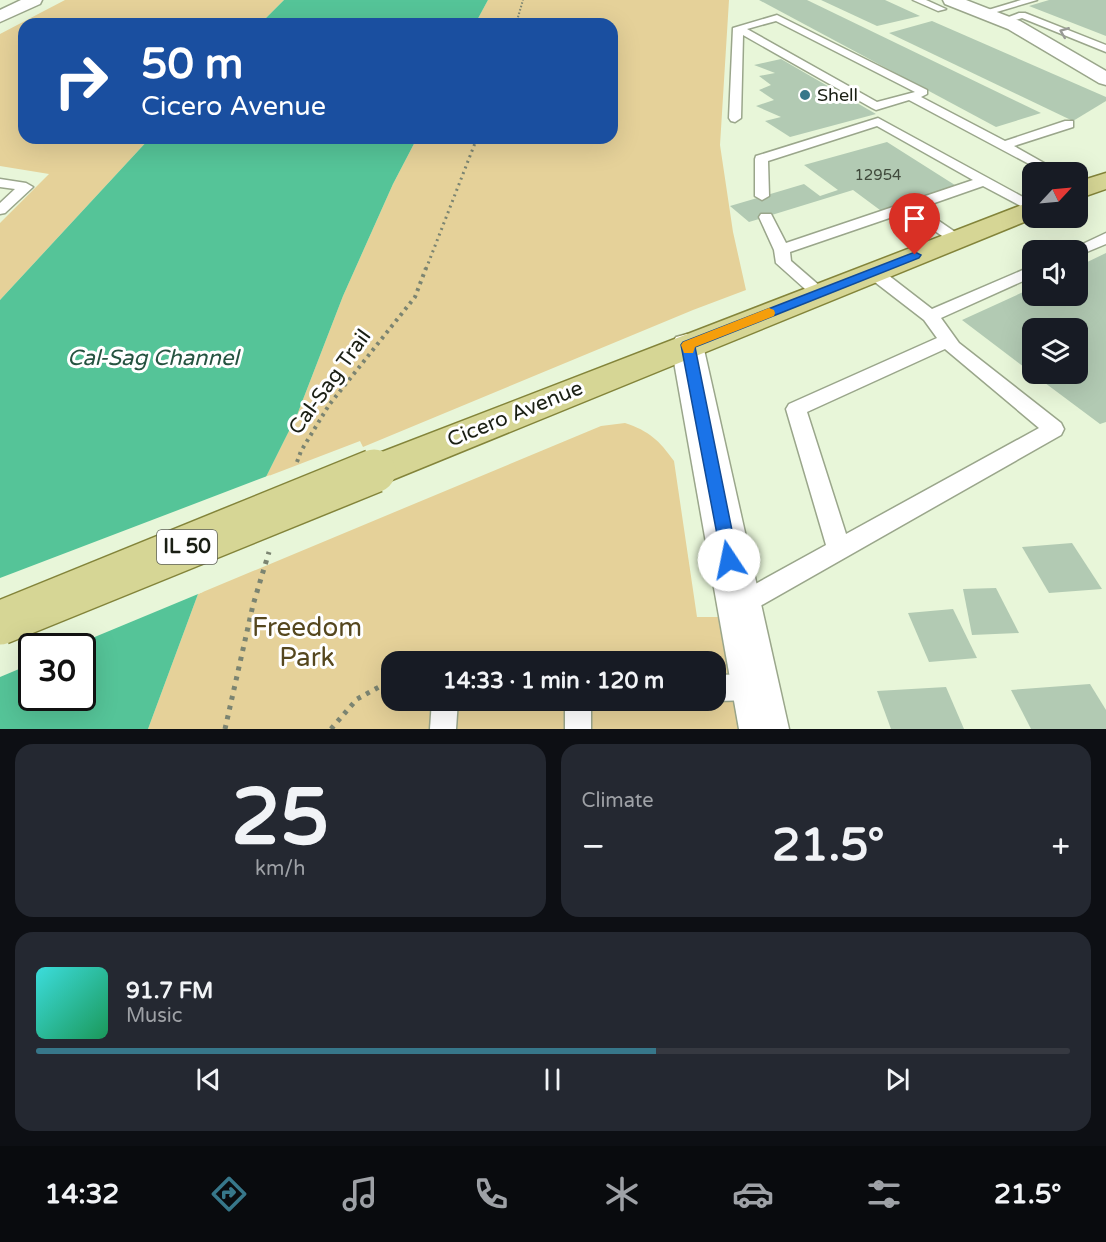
<!DOCTYPE html>
<html lang="en">
<head>
<meta charset="utf-8">
<style>
  :root { --surface:#171b24; --page:#242831; --text:#f1f3f6; --muted:#9ea1a6; --line:#363941; --accent:#37778a }
  body { margin:0; font-family:"Varela Round",sans-serif; background:var(--page); color:var(--text); height:100vh; display:flex; flex-direction:column; font-size:22px; white-space:nowrap }
  * { box-sizing:border-box; margin:0 }
  p { font-size:20px; color:var(--muted) }
  .icon { flex:none; width:33px; height:33px; fill:none; stroke:currentColor; stroke-width:2; stroke-linecap:round; stroke-linejoin:round }
  .map { position:relative; height:729px; overflow:hidden }
  .panel { display:flex; flex-direction:column; gap:15px; padding:15px; background:#0d0f14; flex:1 }
  .panel>* { flex:none }
  .banner { position:absolute; left:18px; top:18px; width:600px; height:126px; border-radius:18px; box-shadow:0 6px 24px #0002; background:#1a4fa0; color:#fff; overflow:hidden }
  .needle { width:39px; rotate:64deg }
  .buttons { position:absolute; left:1022px; top:162px; display:grid; gap:12px }
  .buttons a { display:grid; place-items:center; width:66px; height:66px; border-radius:12px; background:var(--surface); box-shadow:0 6px 24px #0002; font-size:30px }
  .speed { position:absolute; left:18px; top:633px; display:flex; gap:12px; font-size:30px; font-weight:700; text-align:center }
  .speed>* { display:grid; place-content:center; width:78px; height:78px; border-radius:50%; background:var(--surface); box-shadow:0 6px 24px #0002; line-height:1 }
  .speed .limit { border:3px solid #111; border-radius:9px; background:#fff; color:#111 }
  .pin { position:absolute; display:grid; place-items:center; width:51px; height:51px; color:#fff; margin:-62px -26px; border-radius:50% 50% 50% 0; rotate:-45deg; box-shadow:0 0 6px #0007 }
  .pin .icon { rotate:45deg }
  .me { position:absolute; width:66px; margin:-33px; rotate:349deg; stroke-linejoin:round; filter:drop-shadow(0 0 4px #0008) }
  .turn { display:flex; align-items:center; gap:21px; height:126px; padding:0 24px; font-size:27px }
  .turn .icon { width:78px; height:78px; stroke-width:2.5 }
  .turn b { display:block; font-size:42px; line-height:51px }
  .big { font-size:45px; font-weight:800; line-height:1.1 }
  .panel .widget { flex:1; display:flex; flex-direction:column; justify-content:center; gap:9px; min-width:0; padding:0 21px; border-radius:18px; background:var(--page) }
  .panel .dial { align-items:center; gap:0 }
  .dial b { font-size:78px; line-height:1 }
  .song { display:flex; align-items:center; gap:18px }
  .cover { width:72px; height:72px; border-radius:9px; background:linear-gradient(135deg,hsl(180 70% 55%),hsl(150 70% 35%)) }
  .played { height:6px; border-radius:3px; background:linear-gradient(90deg,var(--accent) 60%,var(--line) 60%) }
  .keys { display:flex; justify-content:space-around; direction:ltr }
  .heat { display:flex; justify-content:space-between; align-items:center; font-size:33px; direction:ltr }
  .panel .tiles { flex:1; display:grid; gap:15px; grid-template-columns:1fr 1fr }
  .widget:last-child { grid-column:span 2 }
  .trip { position:absolute; left:381px; top:651px; width:345px; height:60px; border-radius:18px; background:var(--surface); box-shadow:0 6px 24px #0002; font-weight:800; line-height:60px; text-align:center }
  .dock { display:flex; height:96px; justify-content:space-around; align-items:center; background:#090b0e; color:var(--muted) }
  .dock .icon { width:42px; height:42px }
  .dock .selected { color:var(--accent) }
  .dock b { font-size:27px; color:var(--text) }
  .map>svg:first-child { display:block }
  .green { fill:#e5d199; fill-rule:evenodd }
  .water { fill:#55c498; fill-rule:evenodd }
  .pier { fill:#e8f6d9 }
  .building { fill:#b2cab3 }
  .lines { fill:none; stroke-linecap:round; stroke-linejoin:round }
  .service-casing { stroke:#9aa68b; stroke-width:3 }
  .minor-casing { stroke:#9aa68b; stroke-width:3 }
  .secondary-casing { stroke:#9aa68b; stroke-width:3 }
  .primary-casing { stroke:#83843a; stroke-width:3 }
  .path-far3 { stroke:#7b8471; stroke-width:2; stroke-dasharray:1.5 2; stroke-linecap:butt }
  .path-far2 { stroke:#7b8471; stroke-width:3; stroke-dasharray:2 4; stroke-linecap:butt }
  .path-far1 { stroke:#7b8471; stroke-width:4; stroke-dasharray:3 4.5; stroke-linecap:butt }
  .path { stroke:#7b8471; stroke-width:5; stroke-dasharray:4 6; stroke-linecap:butt }
  .service { fill:#fff; fill-rule:evenodd }
  .minor { fill:#fff; fill-rule:evenodd }
  .secondary { fill:#fff; fill-rule:evenodd }
  .primary { fill:#d6d695; fill-rule:evenodd }
  .primary-bridge-casing { stroke:#83843a; stroke-width:46; stroke-linecap:butt }
  .primary-bridge { stroke:#d6d695; stroke-width:43 }
  .oneway { stroke:#989a95 }
  .route { fill:#1a73e8; stroke:#114b97; stroke-width:1.5 }
  .slow { fill:#f59e0b }
  .poi-dot { fill:#37778a; stroke:#fff; stroke-width:2 }
  .labels { text-anchor:middle; dominant-baseline:central; stroke-width:6; stroke-linejoin:round; paint-order:stroke }
  .far-number-label { font-size:15px; fill:#404a3c }
  .far-poi-label { font-size:18px; fill:#1a1f14; stroke:#fff; text-anchor:start }
  .shield { fill:#fff; stroke:#5f625a; stroke-width:1.5 }
  .shield-label { font-size:20px; font-weight:bold; fill:#1a1f14 }
  .street-label { font-size:21px; fill:#1a1f14; stroke:#fff }
  .water-label { font-size:22px; font-style:italic; fill:#255340; stroke:#fff }
  .near-park-label { font-size:26px; fill:#55471e; stroke:#fff }
</style>
</head>
<body>
<div class="map">
<svg width="1106" height="729" viewBox="0 0 1106 729">
  <rect width="100%" height="100%" fill="#e8f6d9"/>
  <g class="green">
    <polygon points="65,0 284,0 260,24 24,24 24,138 150,138 0,300 0,223 49,174 0,166 0,34"/>
    <polygon points="488,0 729,0 720,145 733,232 746,290 693,310 363,447 360,441 266,477 297,415 343,296 393,184 417,138 612,138 612,24 475,24"/>
    <path d="M625,423C649,431 659,440 674,461L697,617H741L763,729H148L198,594L601,426ZM392,662H716V700H392Z"/>
  </g>
  <g class="water">
    <polygon points="284,0 488,0 475,24 260,24"/>
    <path d="M150,138H417L393,184L343,296L297,415L266,477L198,594L148,729H0V300ZM32,646H82V698H32Z"/>
  </g>
  <polygon class="pier" points="270,475 203,592 73,646 32,646 31,664 0,677 0,578"/>
  <g class="building">
    <polygon points="759,0 807,0 1041,113 996,127"/>
    <polygon points="821,0 885,0 920,16 877,26"/>
    <polygon points="1049,0 1106,0 1106,36 1029,6"/>
    <polygon points="932,21 1106,97 1106,101 1073,121 889,33"/>
    <polygon points="781,59 876,114 790,137 765,121 781,117 756,106 774,100 759,90 771,85 759,76 775,73 754,65"/>
    <polygon points="887,142 958,187 884,213 853,190 749,222 730,206 804,184 820,196 838,190 804,165"/>
    <polygon points="1106,253 1106,422 1100,424 1033,374 1077,374 1077,328 1032,328 1032,373 962,320 1032,288 1032,296 1077,296 1077,267"/>
    <polygon points="1072,543 1102,589 1049,593 1022,547"/>
    <polygon points="996,588 1019,633 972,635 963,589"/>
    <polygon points="953,609 977,658 929,662 908,613"/>
    <polygon points="1090,684 1106,710 1106,729 1031,729 1011,690"/>
    <polygon points="946,687 964,729 891,729 877,691"/>
  </g>
  <g class="lines">
    <g class="service-casing">
      <g id="service">
        <polygon points="913,0 926,0 946,9 938,11"/>
        <polygon points="1021,0 1037,0 983,16 978,13"/>
        <polygon points="1019,13 1025,13 1106,45 1106,52 1022,18 1003,24 998,21"/>
        <path d="M777,15L927,90V94L921,97L1005,141L1065,121H1073V127L1014,146L1060,172H1044L909,100L876,110L872,108L743,35L741,118L735,122L731,121L729,118L733,28ZM776,21L915,92L877,102L747,29Z"/>
        <polygon points="878,118 1032,202 1032,212 983,186 920,208 961,236 963,239 961,242 951,242 907,212 790,252 791,261 828,293 826,297 814,297 776,263 774,250 759,217 761,214 771,214 786,243 973,180 877,126 768,161 769,196 762,200 755,196 755,159 756,156"/>
        <polygon points="0,179 26,183 33,187 5,213 0,214 0,203 15,189 0,187"/>
        <polygon points="1106,233 1106,244 1077,256 1077,250 1070,250"/>
        <path d="M1032,266V277L941,318L959,343L1061,423L1064,429L1061,435L746,614L738,618L730,614L726,606L730,598L826,545L786,409L789,404L937,338L924,320L867,276L865,272L867,268H879L932,309ZM945,349L1039,428L846,534L807,412Z"/>
        <polygon points="755,674 764,678 768,687 764,696 755,700 716,701 715,700 716,675"/>
        <polygon points="432,700 458,700 456,729 430,729"/>
        <rect x="565" y="700" width="26" height="29"/>
      </g>
    </g>
    <g class="minor-casing">
      <g id="minor">
        <polygon points="943,0 966,0 1020,21 1106,71 1106,85 1099,83 1008,29 945,4"/>
        <polygon points="687,334 698,337 703,345 789,729 739,729 671,345 676,337"/>
      </g>
    </g>
    <g class="secondary-casing">
      <polygon id="secondary" points="21,0 42,0 40,4 0,22 0,10"/>
    </g>
    <g class="primary-casing">
      <g id="primary">
        <polygon points="1106,173 1106,189 1077,199 1077,182"/>
        <polygon points="1032,201 1032,218 1034,218 387,482 374,487 361,482 355,471 361,460"/>
      </g>
    </g>
    <polyline class="path-far3" points="516,24 523,0"/>
    <polyline class="path-far2" points="426,269 477,138"/>
    <polyline class="path-far1" points="297,462 301,451 329,405 415,297 426,268"/>
    <g class="path">
      <polyline points="225,729 253,605 269,552"/>
      <polyline points="331,729 357,699 392,680"/>
    </g>
    <use href="#service" class="service"/>
    <use href="#minor" class="minor"/>
    <use href="#secondary" class="secondary"/>
    <use href="#primary" class="primary"/>
    <g class="primary-bridge-casing">
      <polyline id="primary-bridge" points="0,623 374,471"/>
    </g>
    <use href="#primary-bridge" class="primary-bridge"/>
  </g>
  <defs><path id="oneway-chevron" d="M-2-3.5L2.5 0L-2 3.5" fill="none" stroke-width="1.6" stroke-linecap="round" stroke-linejoin="round" transform="scale(1.5)"/></defs>
  <use class="oneway" href="#oneway-chevron" transform="translate(1064 32) rotate(-158)"/>
  <polygon class="route" points="915,252 921,255 919,258 695,347 738,560 736,566 729,568 723,566 681,345 683,342"/>
  <polygon class="slow" points="769,308 774,310 775,313 774,316 695,347 693,353 684,353 681,345 683,342"/>
  <circle class="poi-dot" cx="805" cy="95" r="6"/>
  <g class="labels">
    <g class="far-number-label">
      <text x="878" y="175">12954</text>
    </g>
    <g class="far-poi-label">
      <text x="817" y="95">Shell</text>
    </g>
    <rect class="shield" x="157" y="530" width="60" height="34" rx="4.5"/>
    <g class="shield-label">
      <text x="187" y="547">IL 50</text>
    </g>
    <g class="street-label">
      <text transform="translate(330 382) rotate(-54)">Cal-Sag Trail</text>
      <text transform="translate(515 414) rotate(-22)">Cicero Avenue</text>
    </g>
    <g class="water-label">
      <text x="153" y="358">Cal-Sag Channel</text>
    </g>
    <g class="near-park-label">
      <text x="307" y="627">Freedom<tspan x="307" dy="30">Park</tspan></text>
    </g>
  </g>
</svg>
<div class="buttons">
<a><svg class="needle" viewBox="-14 -14 28 28"><path d="M0-13l5 13h-10z" fill="#e53935"/><path d="M0 13l5-13h-10z" fill="#9ea1a6"/></svg></a>
<a><svg class="icon" aria-label="sound" viewBox="0 0 24 24"><path d="M4 9h4l5-4v14l-5-4H4zM17 9q2 3 0 6"/></svg></a>
<a><svg class="icon" aria-label="layers" viewBox="0 0 24 24"><path d="M12 4l9 5-9 5-9-5zM3 14l9 5 9-5"/></svg></a>
</div>
<div class="speed"><div class="limit">30</div></div>
<div class="pin" style="left:915px;top:255px;background:#d93025"><svg class="icon" aria-label="arrive" viewBox="0 0 24 24"><path d="M6 21V4h12l-3 4 3 4H6"/></svg></div>
<svg class="me" style="left:729px;top:560px" viewBox="-20 -20 40 40"><circle r="19" fill="#fff"/><path d="M0-13L10 11 0 6-10 11z" fill="#1a73e8"/></svg>
<div class="trip">14:33 · 1 min · 120 m</div>
<div class="banner">
<div class="turn"><svg class="icon" aria-label="right" viewBox="0 0 24 24"><path d="M7 20v-9h11M14 6l5 5-5 5"/></svg><div><b>50 m</b>Cicero Avenue</div></div>
</div>
</div>
<section class="panel">
<div class="tiles">
<div class="widget dial"><b>25</b><p>km/h</p></div>
<div class="widget"><p>Climate</p>
<div class="heat"><a>−</a><b class="big">21.5°</b><a>+</a></div>
</div>
<div class="widget">
<div class="song"><i class="cover"></i><div><b>91.7 FM</b><p>Music</p></div></div>
<div class="played"></div>
<div class="keys"><svg class="icon" aria-label="previous" viewBox="0 0 24 24"><path d="M18 5L8 12l10 7zM5 5v14"/></svg><svg class="icon" aria-label="pause" viewBox="0 0 24 24"><path d="M8 5v14M16 5v14"/></svg><svg class="icon" aria-label="next" viewBox="0 0 24 24"><path d="M6 5l10 7-10 7zM19 5v14"/></svg></div>
</div>
</div>
</section>
<nav class="dock">
<b>14:32</b>
<svg class="icon selected" aria-label="directions" viewBox="0 0 24 24"><path d="M12 3l9 9-9 9-9-9zM9 14v-3h6M13 9l2 2-2 2"/></svg>
<svg class="icon" aria-label="music" viewBox="0 0 24 24"><path d="M9 18V5l10-2v13"/><circle cx="6" cy="18" r="3"/><circle cx="16" cy="16" r="3"/></svg>
<svg class="icon" aria-label="phone" viewBox="0 0 24 24"><path d="M5 4h4l2 5-3 2q2 4 5 5l2-3 5 2v4C11 20 4 13 5 4z"/></svg>
<svg class="icon" aria-label="climate" viewBox="0 0 24 24"><path d="M12 3v18M4 7l16 10M4 17L20 7"/></svg>
<svg class="icon" aria-label="car" viewBox="0 0 24 24"><path d="M5 17H2v-5l4-1 3-4h7l3 4 3 1v5h-3M9 17h6M6 11h13"/><circle cx="7" cy="17" r="2"/><circle cx="17" cy="17" r="2"/></svg>
<svg class="icon" aria-label="filters" viewBox="0 0 24 24"><path d="M4 7h16M4 17h16"/><circle cx="9" cy="7" r="2"/><circle cx="15" cy="17" r="2"/></svg>
<b>21.5°</b>
</nav>
</body>
</html>
